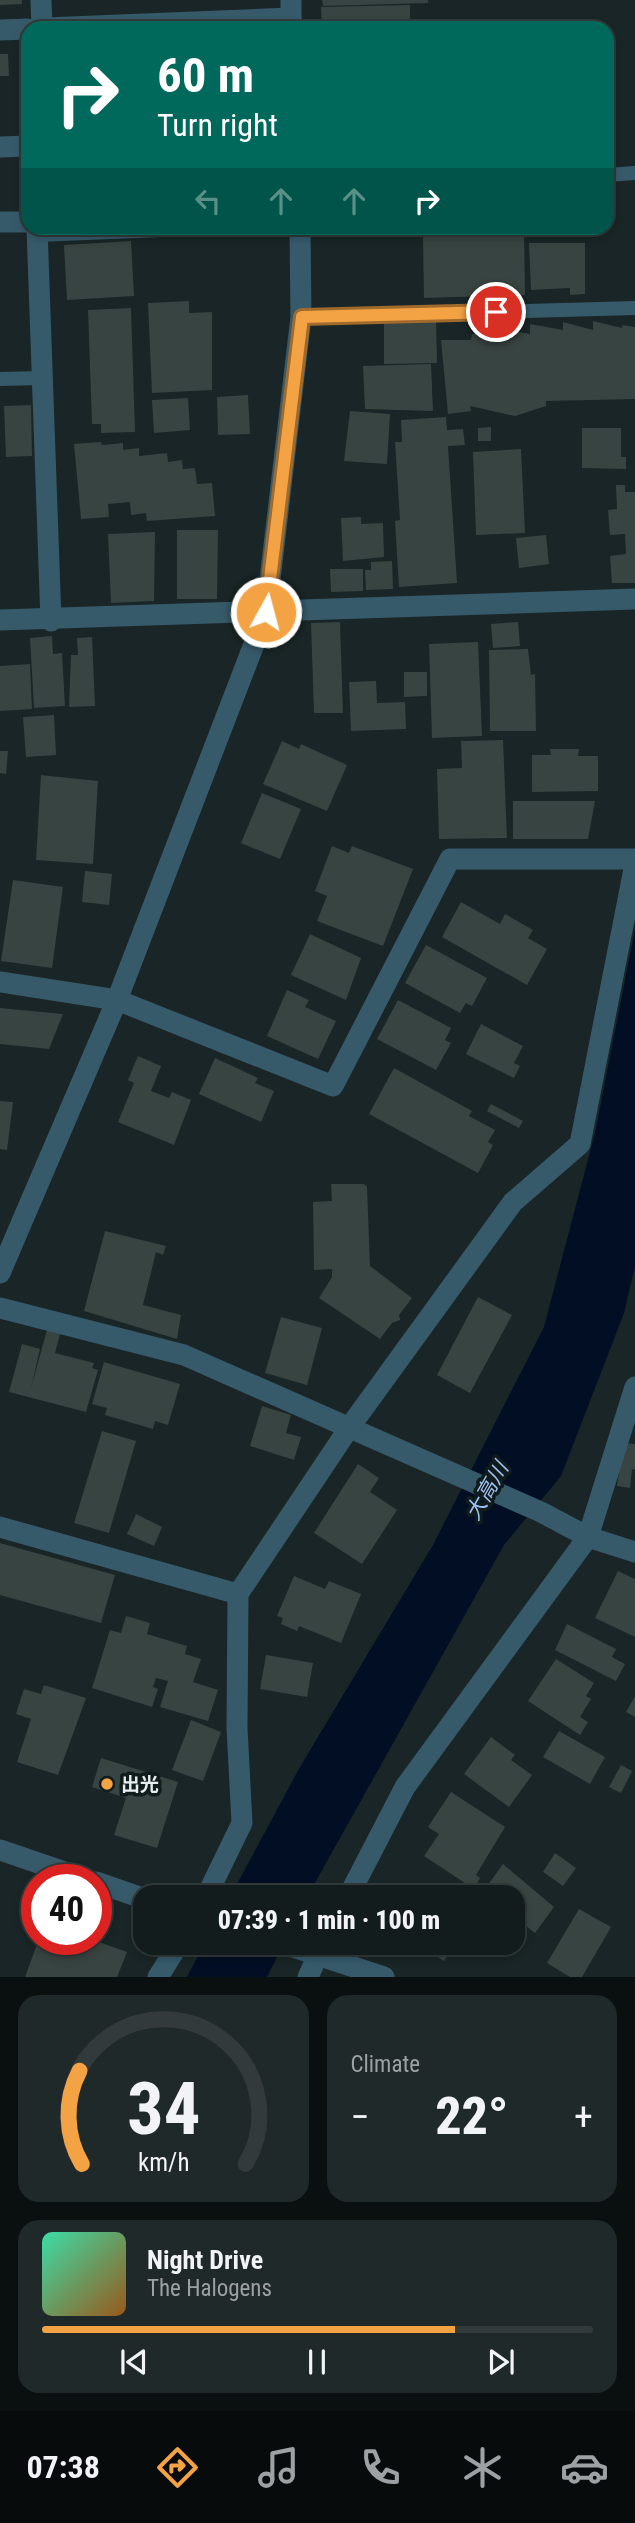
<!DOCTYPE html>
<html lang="en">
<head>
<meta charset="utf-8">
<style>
  :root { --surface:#131c1c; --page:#202929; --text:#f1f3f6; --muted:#9da1a3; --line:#323a3b; --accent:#f4a344 }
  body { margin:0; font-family:"Roboto Condensed","Noto Sans JP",sans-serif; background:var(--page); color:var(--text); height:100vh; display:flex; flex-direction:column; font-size:26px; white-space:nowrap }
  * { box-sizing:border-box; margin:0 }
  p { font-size:23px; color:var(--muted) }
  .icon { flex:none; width:38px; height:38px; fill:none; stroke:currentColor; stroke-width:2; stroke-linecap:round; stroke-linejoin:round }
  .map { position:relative; height:1977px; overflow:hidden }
  .drawer { display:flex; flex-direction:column; gap:18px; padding:18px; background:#0a0f0f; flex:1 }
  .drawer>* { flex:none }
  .banner { position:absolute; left:21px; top:21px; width:593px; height:214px; border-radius:21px; box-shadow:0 4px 10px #0003,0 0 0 2px var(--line); background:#00695c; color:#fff; overflow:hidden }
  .speed { position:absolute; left:21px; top:1864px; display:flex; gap:14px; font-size:35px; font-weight:700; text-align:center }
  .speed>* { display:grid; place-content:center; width:91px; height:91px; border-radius:50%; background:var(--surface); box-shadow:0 4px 10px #0003,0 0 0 2px var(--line); line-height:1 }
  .speed .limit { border:10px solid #d22; background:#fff; color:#111 }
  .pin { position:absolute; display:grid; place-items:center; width:60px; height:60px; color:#fff; margin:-30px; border:4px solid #fff; border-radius:50%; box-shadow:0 2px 7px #0007 }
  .me { position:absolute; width:77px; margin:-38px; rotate:7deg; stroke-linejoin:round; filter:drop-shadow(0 0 5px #0008) }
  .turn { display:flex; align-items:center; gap:24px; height:147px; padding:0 21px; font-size:32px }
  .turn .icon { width:91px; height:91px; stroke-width:2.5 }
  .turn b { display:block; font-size:49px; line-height:60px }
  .lanes { display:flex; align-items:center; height:66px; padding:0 21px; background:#0003; justify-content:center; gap:35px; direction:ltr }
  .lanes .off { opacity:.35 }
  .big { font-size:52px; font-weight:800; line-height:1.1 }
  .drawer .widget { flex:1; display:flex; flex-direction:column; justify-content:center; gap:10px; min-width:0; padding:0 24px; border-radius:21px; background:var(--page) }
  .drawer .dial { align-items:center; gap:0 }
  .dial svg { height:182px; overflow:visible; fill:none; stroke:var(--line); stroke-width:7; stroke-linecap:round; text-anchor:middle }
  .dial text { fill:var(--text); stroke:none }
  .song { display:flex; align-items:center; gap:21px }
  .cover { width:84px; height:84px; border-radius:10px; background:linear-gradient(135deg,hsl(160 70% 55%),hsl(30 70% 35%)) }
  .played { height:7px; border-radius:4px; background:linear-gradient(90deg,var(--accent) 75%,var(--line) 75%) }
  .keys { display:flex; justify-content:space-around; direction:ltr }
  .heat { display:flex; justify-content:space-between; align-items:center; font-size:38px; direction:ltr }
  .drawer .tiles { flex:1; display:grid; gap:18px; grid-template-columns:1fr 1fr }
  .widget:last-child { grid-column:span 2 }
  .trip { position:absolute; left:133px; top:1885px; width:392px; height:70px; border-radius:21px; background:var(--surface); box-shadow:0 4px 10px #0003,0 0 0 2px var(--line); font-weight:800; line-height:70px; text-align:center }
  .tabs { display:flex; height:112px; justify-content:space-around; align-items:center; background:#080b0b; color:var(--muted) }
  .tabs .icon { width:49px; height:49px }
  .tabs .on { color:var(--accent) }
  .tabs b { font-size:32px; color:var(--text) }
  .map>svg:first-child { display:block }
  .water { fill:#020e23 }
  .building { fill:#384441 }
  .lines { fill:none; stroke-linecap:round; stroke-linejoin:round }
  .service { stroke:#375a6b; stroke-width:14 }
  .minor { stroke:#375a6b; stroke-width:21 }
  .tertiary { stroke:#375a6b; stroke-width:21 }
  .route-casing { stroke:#9f6a2c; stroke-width:18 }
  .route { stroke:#f4a344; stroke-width:12 }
  .poi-dot { fill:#f4a344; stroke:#101b1c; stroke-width:2.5 }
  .labels { text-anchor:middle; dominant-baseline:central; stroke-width:7; stroke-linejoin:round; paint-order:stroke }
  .poi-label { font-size:19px; font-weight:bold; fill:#e6eeee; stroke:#101b1c; text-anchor:start }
  .water-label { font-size:21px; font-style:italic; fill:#9fc0f2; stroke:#101b1c }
</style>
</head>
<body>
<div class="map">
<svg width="635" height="1977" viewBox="0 0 635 1977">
  <rect width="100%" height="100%" fill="#192526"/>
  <g class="water">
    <polygon points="635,929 635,1266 624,1313 561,1476 504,1545 307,1897 230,1897 300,1767 433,1545 544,1327 595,1133"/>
    <polygon points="205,1943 284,1943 267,1977 187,1977"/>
  </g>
  <g class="building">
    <polygon points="0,0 22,0 22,4 0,5"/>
    <polygon points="322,0 428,0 428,3 323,6"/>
    <polygon points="410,5 410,28 322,28 321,7"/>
    <polygon points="0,54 8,54 9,76 0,76"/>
    <polygon points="524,233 525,295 424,298 423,236"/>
    <polygon points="131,241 134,296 67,300 64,245"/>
    <polygon points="529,243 585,243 585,294 570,295 570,288 531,290"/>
    <polygon points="189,301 189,313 212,312 212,390 152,393 148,303"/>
    <polygon points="131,308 135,432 101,433 101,424 92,424 88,310"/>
    <polygon points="436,319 437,363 384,364 384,320"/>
    <polygon points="593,321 622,328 622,325 635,327 635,399 546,401 546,406 515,416 470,406 471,411 448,414 441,340 471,340 472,334 499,334 499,328 530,334 530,324 563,330 563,322 593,330"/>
    <polygon points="431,364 433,411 365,409 363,366"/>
    <polygon points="248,395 250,434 218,435 217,397"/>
    <polygon points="188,398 190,430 154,433 152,400"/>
    <polygon points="31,405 32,456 6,457 4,406"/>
    <polygon points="350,411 390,414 387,464 344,461"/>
    <polygon points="446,417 447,430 463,429 465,445 448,446 457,583 399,587 395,521 400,520 395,442 402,442 401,420"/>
    <polygon points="491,427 491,441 478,441 478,428"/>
    <polygon points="582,428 621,428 621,457 626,457 626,469 582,468"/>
    <polygon points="101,442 102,445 123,443 123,450 139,448 139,456 167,453 168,462 182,460 183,469 195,468 197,484 212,483 215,516 147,521 146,513 131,515 130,502 108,504 109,517 81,519 74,444"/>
    <polygon points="521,449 525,533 476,535 473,452"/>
    <polygon points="616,485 625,485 625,492 635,492 635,583 612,583 610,556 626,554 625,534 610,535 608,510 617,509"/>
    <polygon points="361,517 361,524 383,523 384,557 343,561 341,518"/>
    <polygon points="177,530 218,530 217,599 177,599"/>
    <polygon points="155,532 154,601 111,603 108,534"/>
    <polygon points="546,535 549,564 519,568 516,538"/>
    <polygon points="392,561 393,589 366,590 365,570 371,570 371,562"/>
    <polygon points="330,569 363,569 363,591 331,592"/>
    <polygon points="340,622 343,713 314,713 311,623"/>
    <polygon points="518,622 520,646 493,648 491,624"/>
    <polygon points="52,636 53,654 62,653 65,706 34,708 30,638"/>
    <polygon points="92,637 95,706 69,707 71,655 78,655 77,638"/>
    <polygon points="478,642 482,736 432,738 429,644"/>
    <polygon points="528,649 531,675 535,674 536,731 490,731 489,650"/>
    <polygon points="30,664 32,709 0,711 0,666"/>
    <polygon points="404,672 427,672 427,696 404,697"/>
    <polygon points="376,681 377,703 405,702 406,729 351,731 349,682"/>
    <polygon points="54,715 56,755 26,757 23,717"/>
    <polygon points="503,740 507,838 439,839 437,769 462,768 461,741"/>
    <polygon points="282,741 299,749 301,744 347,765 327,811 263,784"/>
    <polygon points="550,749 579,749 578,756 598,756 598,791 532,792 532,755 551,755"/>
    <polygon points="0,751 8,751 6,774 0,773"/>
    <polygon points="41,775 98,781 93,864 36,860"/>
    <polygon points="262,793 301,809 280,859 241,843"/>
    <polygon points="513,801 595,801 588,839 513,839"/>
    <polygon points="332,846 349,853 352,846 413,869 383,946 317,921 327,896 315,891"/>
    <polygon points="85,871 112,874 109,905 82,902"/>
    <polygon points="13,880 63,887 52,968 1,961"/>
    <polygon points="461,902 500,924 505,914 533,930 528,938 547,949 527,985 442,937"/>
    <polygon points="310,934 361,958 346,1000 291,975"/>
    <polygon points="426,945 487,978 472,1006 466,1003 460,1013 405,983"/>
    <polygon points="287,990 309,1000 305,1007 336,1021 318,1059 267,1036"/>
    <polygon points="398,1000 451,1028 445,1040 451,1043 436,1070 377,1039"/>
    <polygon points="0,1008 63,1014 49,1049 0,1044"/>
    <polygon points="481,1024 523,1046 514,1063 520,1066 514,1078 466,1054"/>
    <polygon points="138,1056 161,1066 151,1091 169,1098 172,1092 191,1100 174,1145 118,1122 134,1083 128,1080"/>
    <polygon points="215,1058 258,1078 255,1083 274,1091 261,1122 199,1094"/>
    <polygon points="394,1068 472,1111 469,1116 495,1130 488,1142 493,1145 478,1173 369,1114"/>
    <polygon points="0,1101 13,1102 7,1150 0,1149"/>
    <polygon points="491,1104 523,1121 519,1128 487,1111"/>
    <polygon points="331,1184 364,1184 367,1187 370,1266 412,1298 399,1315 400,1320 392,1323 380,1339 319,1298 332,1277 332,1269 314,1270 313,1202 332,1201"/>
    <polygon points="105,1231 166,1246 163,1255 156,1252 143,1305 181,1315 177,1339 84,1311"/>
    <polygon points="478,1297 512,1315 470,1393 437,1375"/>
    <polygon points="281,1317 322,1328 307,1385 265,1373"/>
    <polygon points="47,1330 60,1334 55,1353 94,1363 92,1368 98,1370 86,1412 9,1392 22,1344 40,1349 31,1388"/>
    <polygon points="104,1362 180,1384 168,1425 155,1421 153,1429 105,1415 107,1408 92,1404"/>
    <polygon points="262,1406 291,1415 286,1433 301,1437 294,1460 250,1446"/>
    <polygon points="102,1431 136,1441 109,1533 74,1523"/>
    <polygon points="623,1443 635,1444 635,1470 632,1469 630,1488 617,1486"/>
    <polygon points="358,1464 379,1478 370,1492 397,1510 362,1564 314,1533"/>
    <polygon points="136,1514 162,1527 154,1546 127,1534"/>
    <polygon points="0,1543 115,1575 101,1623 0,1595"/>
    <polygon points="618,1571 635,1579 635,1637 595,1618"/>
    <polygon points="294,1576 325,1589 329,1581 361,1594 341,1643 299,1626 297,1631 281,1624 283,1618 277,1616"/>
    <polygon points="126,1616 150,1623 147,1634 187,1646 185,1654 201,1659 193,1682 218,1690 208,1721 160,1707 168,1681 156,1678 153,1687 158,1689 152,1707 92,1688 110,1630 121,1633"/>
    <polygon points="567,1624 616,1649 612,1657 625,1664 616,1681 555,1650"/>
    <polygon points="266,1655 313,1663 307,1697 260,1689"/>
    <polygon points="556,1659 594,1683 586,1696 591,1699 580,1717 588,1722 580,1735 528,1701"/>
    <polygon points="44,1685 86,1698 58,1775 17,1762 31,1719 16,1714 24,1689 41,1694"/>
    <polygon points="635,1696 635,1717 626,1712"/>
    <polygon points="191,1720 221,1732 203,1781 172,1770"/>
    <polygon points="559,1731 605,1757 590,1784 543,1757"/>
    <polygon points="491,1737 515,1755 511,1760 532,1775 509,1807 464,1774"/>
    <polygon points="101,1758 178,1782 157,1848 114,1835 126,1798 92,1787"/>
    <polygon points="621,1765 632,1771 621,1793 609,1787"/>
    <polygon points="451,1792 505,1827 476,1875 480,1878 474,1889 424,1856 439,1834 428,1827"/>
    <polygon points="555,1853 576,1868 563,1886 543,1872"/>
    <polygon points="503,1864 554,1907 535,1933 513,1916 513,1897 487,1897 482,1893"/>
    <polygon points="399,1885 419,1897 391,1897"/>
    <polygon points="579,1909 611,1927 582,1977 570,1977 547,1963"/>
    <polygon points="96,1927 100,1929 96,1941 127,1952 117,1977 25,1977 39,1939 96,1939"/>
    <polygon points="415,1942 456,1942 444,1961"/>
  </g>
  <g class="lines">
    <g class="service">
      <polyline points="607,175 635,173"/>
      <polyline points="37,235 211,228"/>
      <polyline points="301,317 635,308"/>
      <polyline points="0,379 42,378"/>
    </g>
    <g class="minor">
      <polyline points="41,0 42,28"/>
      <polyline points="45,28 291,18"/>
      <polyline points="0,30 28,29"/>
      <polyline points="0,147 28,146"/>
      <polyline points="0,222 28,222"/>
      <polyline points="37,228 51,621"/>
      <polyline points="0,620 635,599"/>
      <polyline points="0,982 117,1000 333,1086 450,859 635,859"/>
      <polyline points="0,1308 184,1355 541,1512 588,1537 635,1552"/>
      <polyline points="0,1527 238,1594"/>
      <polyline points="206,1897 242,1823 237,1728 238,1594 349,1428 513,1202 580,1144 635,864"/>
      <polyline points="348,1897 405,1787 588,1537 635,1387"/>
      <polyline points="158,1977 180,1942"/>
      <polyline points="308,1977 324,1942"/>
    </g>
    <g class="tertiary">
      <polyline points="291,0 291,28"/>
      <polyline points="0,1273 117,1000 266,613 301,317 300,228"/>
      <polyline points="0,1850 88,1880"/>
      <polyline points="96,1882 145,1899"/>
      <polyline points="278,1942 384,1977"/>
    </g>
  </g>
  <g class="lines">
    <g class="route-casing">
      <polyline id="route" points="266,612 302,317 496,312"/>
    </g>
    <use href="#route" class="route"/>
  </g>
  <circle class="poi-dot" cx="107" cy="1784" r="7"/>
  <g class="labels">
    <g class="poi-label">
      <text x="121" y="1784">出光</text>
    </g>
    <g class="water-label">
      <text transform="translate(487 1491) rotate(-60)">大高川</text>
    </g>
  </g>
</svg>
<div class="speed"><div class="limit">40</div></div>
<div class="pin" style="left:496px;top:312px;background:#d93025"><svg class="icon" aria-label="arrive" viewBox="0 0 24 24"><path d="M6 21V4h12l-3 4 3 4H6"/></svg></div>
<svg class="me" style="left:266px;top:612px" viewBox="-20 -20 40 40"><circle r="17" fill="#f4a344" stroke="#fff" stroke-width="3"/><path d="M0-11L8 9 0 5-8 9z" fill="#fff"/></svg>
<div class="trip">07:39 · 1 min · 100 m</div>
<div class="banner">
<div class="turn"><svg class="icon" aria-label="right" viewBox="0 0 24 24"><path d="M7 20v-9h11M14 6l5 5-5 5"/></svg><div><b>60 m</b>Turn right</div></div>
<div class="lanes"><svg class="icon off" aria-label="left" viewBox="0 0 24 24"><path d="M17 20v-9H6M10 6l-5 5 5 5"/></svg><svg class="icon off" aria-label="ahead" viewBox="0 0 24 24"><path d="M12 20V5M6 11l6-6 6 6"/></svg><svg class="icon off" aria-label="ahead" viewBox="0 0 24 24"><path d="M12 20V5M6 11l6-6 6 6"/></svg><svg class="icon" aria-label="right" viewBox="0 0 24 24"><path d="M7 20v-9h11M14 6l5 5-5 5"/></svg></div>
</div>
</div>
<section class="drawer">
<div class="tiles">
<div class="widget dial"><svg viewBox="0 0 100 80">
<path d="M14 69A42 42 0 1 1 86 69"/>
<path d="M14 69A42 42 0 0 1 13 28" stroke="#f4a344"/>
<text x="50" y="56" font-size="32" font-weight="700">34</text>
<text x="50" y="72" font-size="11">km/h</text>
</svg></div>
<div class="widget"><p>Climate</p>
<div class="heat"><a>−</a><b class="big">22°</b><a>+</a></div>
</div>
<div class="widget">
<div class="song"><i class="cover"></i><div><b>Night Drive</b><p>The Halogens</p></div></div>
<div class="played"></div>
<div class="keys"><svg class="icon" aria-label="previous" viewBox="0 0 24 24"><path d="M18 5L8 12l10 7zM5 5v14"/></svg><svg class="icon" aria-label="pause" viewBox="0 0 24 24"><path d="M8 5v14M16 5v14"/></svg><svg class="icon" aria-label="next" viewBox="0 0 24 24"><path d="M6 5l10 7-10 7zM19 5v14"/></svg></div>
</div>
</div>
</section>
<nav class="tabs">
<b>07:38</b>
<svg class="icon on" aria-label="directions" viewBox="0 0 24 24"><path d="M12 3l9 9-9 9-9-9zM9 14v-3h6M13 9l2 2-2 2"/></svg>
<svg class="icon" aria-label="music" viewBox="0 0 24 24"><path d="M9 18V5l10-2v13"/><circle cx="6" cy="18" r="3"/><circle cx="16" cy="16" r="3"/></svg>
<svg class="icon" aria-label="phone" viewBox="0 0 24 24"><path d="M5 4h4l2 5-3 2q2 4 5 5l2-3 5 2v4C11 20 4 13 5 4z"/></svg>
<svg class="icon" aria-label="climate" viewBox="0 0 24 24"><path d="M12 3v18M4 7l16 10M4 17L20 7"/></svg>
<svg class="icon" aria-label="car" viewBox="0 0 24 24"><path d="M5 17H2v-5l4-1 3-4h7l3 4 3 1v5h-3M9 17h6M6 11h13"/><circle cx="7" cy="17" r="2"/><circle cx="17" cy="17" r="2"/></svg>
</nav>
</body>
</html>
